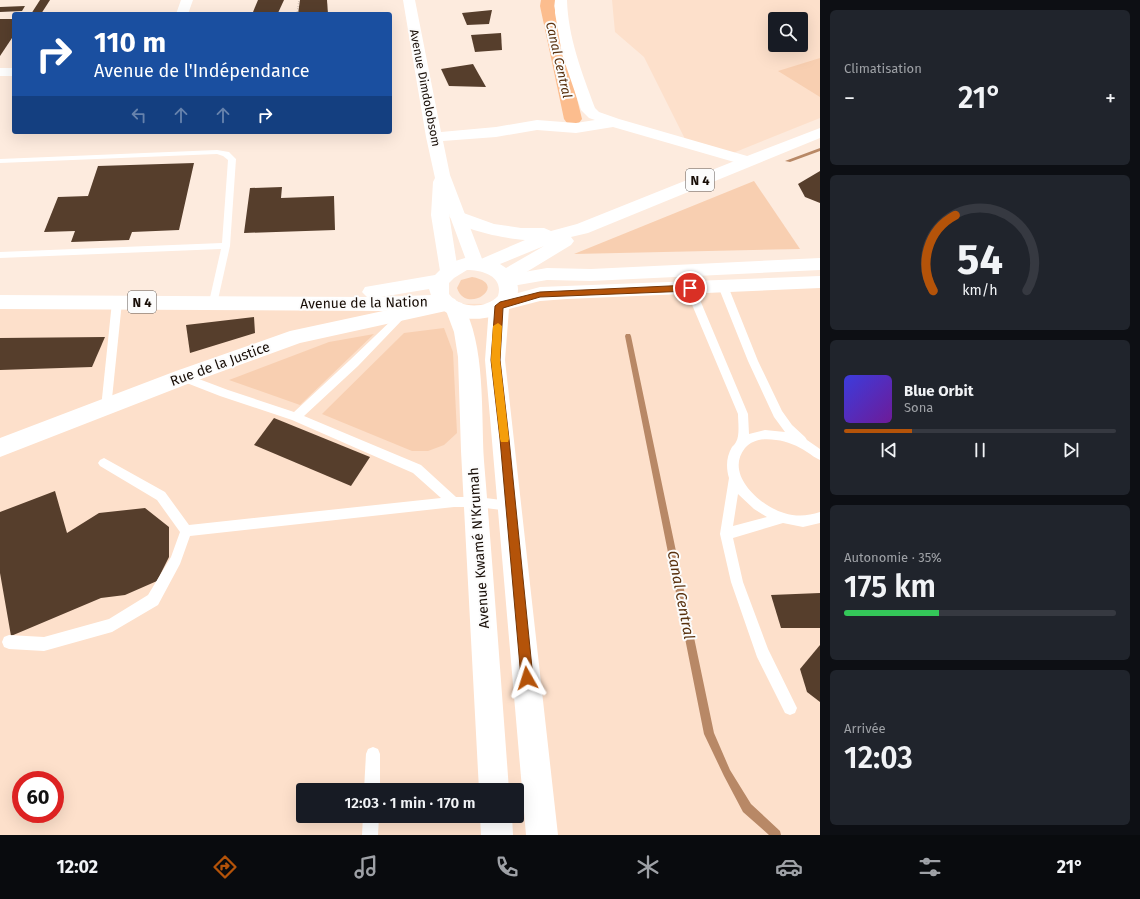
<!DOCTYPE html>
<html lang="fr">
<head>
<meta charset="utf-8">
<style>
  :root { --surface:#171b24; --page:#20242c; --text:#f1f3f6; --muted:#9ea1a6; --line:#363941; --accent:#b45309 }
  body { margin:0; font-family:"Fira Sans",sans-serif; background:var(--page); color:var(--text); height:100vh; display:flex; flex-direction:column; font-size:15px; white-space:nowrap }
  * { box-sizing:border-box; margin:0 }
  p { font-size:13px; color:var(--muted) }
  .icon { flex:none; width:22px; height:22px; fill:none; stroke:currentColor; stroke-width:2; stroke-linecap:round; stroke-linejoin:round }
  .map { position:relative; flex:1; overflow:hidden }
  .side { display:flex; flex-direction:column; gap:10px; padding:10px; background:#0d0f14; width:320px }
  .side>* { flex:none }
  .guide { position:absolute; left:12px; top:12px; width:380px; height:122px; border-radius:4px; box-shadow:0 4px 16px #0002; background:#1a4fa0; color:#fff; overflow:hidden }
  .fabs { position:absolute; left:768px; top:12px; display:grid; gap:8px }
  .fabs a { display:grid; place-items:center; width:40px; height:40px; border-radius:4px; background:var(--surface); box-shadow:0 4px 16px #0002; font-size:20px }
  .speed { position:absolute; left:12px; top:771px; display:flex; gap:8px; font-size:20px; font-weight:700; text-align:center }
  .speed>* { display:grid; place-content:center; width:52px; height:52px; border-radius:50%; background:var(--surface); box-shadow:0 4px 16px #0002; line-height:1 }
  .speed .limit { border:6px solid #d22; background:#fff; color:#111 }
  .pin { position:absolute; display:grid; place-items:center; width:34px; height:34px; color:#fff; margin:-17px; border:2px solid #fff; border-radius:50%; box-shadow:0 1px 4px #0007 }
  .me { position:absolute; width:44px; margin:-22px; rotate:354deg; stroke-linejoin:round; filter:drop-shadow(0 0 3px #0008) }
  .turn { display:flex; align-items:center; gap:14px; height:84px; padding:0 16px; font-size:18px }
  .turn .icon { width:52px; height:52px; stroke-width:2.5 }
  .turn b { display:block; font-size:28px; line-height:34px }
  .lanes { display:flex; align-items:center; height:38px; padding:0 16px; background:#0003; justify-content:center; gap:20px; direction:ltr }
  .lanes .off { opacity:.35 }
  .big { font-size:30px; font-weight:600; line-height:1.1 }
  .side .card { flex:1; display:flex; flex-direction:column; justify-content:center; gap:6px; min-width:0; padding:0 14px; border-radius:6px; background:var(--page) }
  .side .dial { align-items:center; gap:0 }
  .dial svg { height:104px; overflow:visible; fill:none; stroke:var(--line); stroke-width:7; stroke-linecap:round; text-anchor:middle }
  .dial text { fill:var(--text); stroke:none }
  .song { display:flex; align-items:center; gap:12px }
  .cover { width:48px; height:48px; border-radius:6px; background:linear-gradient(135deg,hsl(240 70% 55%),hsl(280 70% 35%)) }
  .played { height:4px; border-radius:2px; background:linear-gradient(90deg,var(--accent) 25%,var(--line) 25%) }
  .keys { display:flex; justify-content:space-around; direction:ltr }
  .heat { display:flex; justify-content:space-between; align-items:center; font-size:22px; direction:ltr }
  .charge { height:6px; border-radius:3px; background:linear-gradient(90deg,#34c759 35%,var(--line) 0) }
  .trip { position:absolute; left:296px; top:783px; width:228px; height:40px; border-radius:4px; background:var(--surface); box-shadow:0 4px 16px #0002; font-weight:600; line-height:40px; text-align:center }
  .dock { display:flex; height:64px; justify-content:space-around; align-items:center; background:#090b0e; color:var(--muted) }
  .dock .icon { width:28px; height:28px }
  .dock .on { color:var(--accent) }
  .dock b { font-size:18px; color:var(--text) }
  main { display:flex; flex:1; min-height:0 }
  .map>svg:first-child { display:block }
  .built { fill:#fde0cb; fill-rule:evenodd }
  .green { fill:#f8cfb1 }
  .lines { fill:none; stroke-linecap:round; stroke-linejoin:round }
  .stream { fill:#b88866; fill-rule:evenodd }
  .canal { fill:#fcbd8e; fill-rule:evenodd }
  .building { fill:#563e2c }
  .path { stroke:#b0a095; stroke-width:1.5; stroke-dasharray:0.5 2; stroke-linecap:butt }
  .lane { fill:#fff; fill-rule:evenodd }
  .street { fill:#fff; fill-rule:evenodd }
  .primary { fill:#fff; fill-rule:evenodd }
  .highway { fill:#fff; fill-rule:evenodd }
  .route { fill:#b45309; stroke:#753606 }
  .slow { fill:#f59e0b }
  .labels { text-anchor:middle; dominant-baseline:central; stroke-width:4; stroke-linejoin:round; paint-order:stroke }
  .far-street-label { font-size:12px; fill:#180e07; stroke:#fcfcfc }
  .far-water-label { font-size:13px; font-style:italic; fill:#58300d; stroke:#fcfcfc }
  .shield { fill:#fcfcfc; stroke:#5c5550; stroke-width:1 }
  .shield-label { font-size:13px; font-weight:bold; fill:#180e07 }
  .street-label { font-size:14px; fill:#180e07; stroke:#fcfcfc }
  .water-label { font-size:15px; font-style:italic; fill:#58300d; stroke:#fcfcfc }
</style>
</head>
<body>
<main>
<div class="map">
<svg width="820" height="835" viewBox="0 0 820 835">
  <rect width="100%" height="100%" fill="#fdebde"/>
  <g class="built">
    <path d="M612,0H820V118L733,153L685,139L644,57L615,32ZM775,19H801V45H775Z"/>
    <path d="M820,282V835H0V302L503,304L540,294ZM21,780H55V814H21ZM303,790H517V816H303Z"/>
  </g>
  <g class="green">
    <polygon points="820,58 820,97 778,71"/>
    <polygon points="754,181 800,249 574,254"/>
    <path d="M472,277C511,284 466,316 457,288L461,280Z"/>
    <polygon points="444,328 453,352 457,433 444,445 428,451 412,451 322,414 404,333"/>
    <polygon points="374,334 300,405 229,380 329,342"/>
  </g>
  <g class="lines">
    <g class="stream">
      <polygon points="820,148 820,151 790,162 785,161"/>
      <polygon points="626,334 630,334 631,336 714,733 730,770 751,804 780,831 781,835 769,835 743,812 724,776 704,734 625,336"/>
    </g>
    <polygon class="canal" points="541,0 555,0 554,6 582,119 579,123 573,124 567,123 564,119 540,6"/>
  </g>
  <g class="building">
    <polygon points="40,0 50,0 41,14 31,14"/>
    <polygon points="258,0 284,0 278,13 253,12"/>
    <polygon points="300,0 327,0 328,14 298,14"/>
    <polygon points="25,6 22,11 0,12 0,7"/>
    <polygon points="492,10 489,24 467,25 462,13"/>
    <polygon points="0,19 14,19 14,35 0,56"/>
    <polygon points="501,33 502,50 475,52 471,35"/>
    <polygon points="473,64 486,87 449,86 441,69"/>
    <polygon points="194,163 179,230 132,232 129,240 71,242 75,231 44,232 58,197 88,196 98,166"/>
    <polygon points="820,171 820,203 805,197 798,184"/>
    <polygon points="282,187 281,198 334,196 335,230 244,233 250,188"/>
    <polygon points="254,317 255,333 190,353 186,325"/>
    <polygon points="105,337 92,367 0,370 0,338"/>
    <polygon points="274,418 370,457 351,486 254,445"/>
    <polygon points="55,491 67,533 99,513 145,508 169,527 169,557 157,581 125,595 101,598 11,636 0,573 0,512"/>
    <polygon points="820,593 820,628 781,628 771,595"/>
    <polygon points="820,645 820,702 807,692 800,669"/>
  </g>
  <g class="lines">
    <polyline class="path" points="297,14 299,0"/>
    <g class="lane">
      <polygon points="217,150 229,152 236,159 230,246 217,304 214,305 209,302 221,249 0,258 0,252 222,243 228,160 223,156 217,154 0,163 0,159"/>
      <path d="M723,283L728,286L758,361L782,411L792,425L805,437L807,440L820,449V460C815,458 812,455 807,452C798,446 787,441 776,440C765,438 753,439 745,448C724,474 760,506 784,513C797,517 808,516 820,512V523L803,527L783,523L733,538L743,582L768,649L797,708L795,713L790,715L785,713L757,657L731,582L720,534L729,478C726,468 726,457 732,447C733,446 735,444 736,442C740,435 738,422 738,414L685,288L687,286H693L695,288L748,414L749,434L765,430L785,432L774,417L748,361L718,286ZM738,494L754,509L767,517L733,526Z"/>
      <polygon points="117,299 122,302 111,408 110,411 106,412 102,411 101,408 112,302"/>
      <polygon points="402,311 405,313 407,315 405,317 358,366 304,416 421,465 456,497 477,497 510,501 514,502 516,506 514,510 510,511 477,507 454,507 190,536 180,564 158,605 112,632 44,651 9,649 4,647 2,642 4,637 9,635 44,637 109,619 148,595 171,557 180,532 157,500 100,466 98,463 100,460 104,458 165,492 189,525 441,498 413,473 292,420 220,396 179,380 178,377 179,374 183,373 228,390 294,412 350,360 399,313"/>
      <polygon points="373,747 378,749 380,754 380,790 364,790 366,754 368,749"/>
      <polygon points="363,816 379,816 378,835 362,835"/>
    </g>
    <g class="street">
      <polygon points="181,0 193,0 188,14 176,14"/>
      <path d="M403,0H415L441,132L496,127L537,120L576,123L595,120L589,118L581,110L562,54L555,13V0H567C568,37 582,73 595,108L599,112L619,119L754,158L756,161L754,164L748,166L613,127L576,133L537,130L496,137L443,141L450,175L484,264L481,268L475,270L469,268L449,214L458,271L456,275L449,277L442,275L440,271L431,215L433,182L435,178L426,137Z"/>
      <rect x="0" y="68" width="14" height="8"/>
      <polygon points="448,297 455,299 458,304 455,309 300,343 190,383 0,457 0,438 176,371 290,331"/>
    </g>
    <g class="primary">
      <polygon points="820,258 820,270 591,281 547,280 507,287 500,286 498,281 500,276 547,268 591,269"/>
      <polygon points="820,276 820,288 567,299 540,301 509,309 505,360 558,835 526,835 485,360 489,307 492,302 496,299 540,287"/>
      <path d="M455,301L462,303C486,344 481,414 484,461C493,570 501,680 509,790H479L461,451L458,357L454,332L445,308L448,303Z"/>
      <polygon points="480,816 512,816 513,835 481,835"/>
    </g>
    <path class="highway" d="M820,128V138L588,233L571,237L574,241L571,245L515,279C519,286 519,293 515,300C503,323 458,324 440,308L382,311L0,309V295L367,297L362,292L365,287L435,275L441,269L452,262L465,258L481,259L525,240C508,239 458,230 449,216L452,212L458,211L494,224L521,228H544L551,231L577,224L742,158ZM544,246L506,268L500,264ZM467,270C482,270 504,276 498,296C486,309 460,309 449,294V283L454,278ZM429,289L431,295L381,297Z"/>
  </g>
  <polygon class="route" points="690,285 694,288 690,291 540,297 503,308 500,360 509,439 533,678 531,682 527,684 523,682 521,678 500,439 491,360 495,306 500,302 540,292"/>
  <polygon class="slow" points="498,323 502,326 500,360 509,439 508,442 501,442 500,439 491,360 493,326"/>
  <g class="labels">
    <g class="far-street-label">
      <text transform="translate(425 88) rotate(79)">Avenue Dimdolobsom</text>
    </g>
    <g class="far-water-label">
      <text transform="translate(559 60) rotate(77)">Canal Central</text>
    </g>
    <g class="shield">
      <rect x="686" y="169" width="28" height="22" rx="3"/>
      <rect x="128" y="291" width="28" height="22" rx="3"/>
    </g>
    <g class="shield-label">
      <text x="700" y="180">N 4</text>
      <text x="142" y="302">N 4</text>
    </g>
    <g class="street-label">
      <text transform="translate(364 303) rotate(-1)">Avenue de la Nation</text>
      <text transform="translate(220 364) rotate(-20)">Rue de la Justice</text>
      <text transform="translate(479 548) rotate(-94)">Avenue Kwamé N'Krumah</text>
    </g>
    <g class="water-label">
      <text transform="translate(681 595) rotate(79)">Canal Central</text>
    </g>
  </g>
</svg>
<div class="fabs">
<a><svg class="icon" aria-label="search" viewBox="0 0 24 24"><circle cx="10" cy="10" r="6"/><path d="M15 15l6 6"/></svg></a>
</div>
<div class="speed"><div class="limit">60</div></div>
<div class="pin" style="left:690px;top:288px;background:#d93025"><svg class="icon" aria-label="arrive" viewBox="0 0 24 24"><path d="M6 21V4h12l-3 4 3 4H6"/></svg></div>
<svg class="me" style="left:527px;top:678px" viewBox="-20 -20 40 40"><path d="M0-17L14 15 0 8-14 15z" fill="#b45309" stroke="#fff" stroke-width="4"/></svg>
<div class="trip">12:03 · 1 min · 170 m</div>
<div class="guide">
<div class="turn"><svg class="icon" aria-label="right" viewBox="0 0 24 24"><path d="M7 20v-9h11M14 6l5 5-5 5"/></svg><div><b>110 m</b>Avenue de l'Indépendance</div></div>
<div class="lanes"><svg class="icon off" aria-label="left" viewBox="0 0 24 24"><path d="M17 20v-9H6M10 6l-5 5 5 5"/></svg><svg class="icon off" aria-label="ahead" viewBox="0 0 24 24"><path d="M12 20V5M6 11l6-6 6 6"/></svg><svg class="icon off" aria-label="ahead" viewBox="0 0 24 24"><path d="M12 20V5M6 11l6-6 6 6"/></svg><svg class="icon" aria-label="right" viewBox="0 0 24 24"><path d="M7 20v-9h11M14 6l5 5-5 5"/></svg></div>
</div>
</div>
<section class="side">
<div class="card"><p>Climatisation</p>
<div class="heat"><a>−</a><b class="big">21°</b><a>+</a></div>
</div>
<div class="card dial"><svg viewBox="0 0 100 80">
<path d="M14 69A42 42 0 1 1 86 69"/>
<path d="M14 69A42 42 0 0 1 31 11" stroke="#b45309"/>
<text x="50" y="56" font-size="32" font-weight="700">54</text>
<text x="50" y="72" font-size="11">km/h</text>
</svg></div>
<div class="card">
<div class="song"><i class="cover"></i><div><b>Blue Orbit</b><p>Sona</p></div></div>
<div class="played"></div>
<div class="keys"><svg class="icon" aria-label="previous" viewBox="0 0 24 24"><path d="M18 5L8 12l10 7zM5 5v14"/></svg><svg class="icon" aria-label="pause" viewBox="0 0 24 24"><path d="M8 5v14M16 5v14"/></svg><svg class="icon" aria-label="next" viewBox="0 0 24 24"><path d="M6 5l10 7-10 7zM19 5v14"/></svg></div>
</div>
<div class="card"><p>Autonomie · 35%</p><b class="big">175 km</b><div class="charge"></div></div>
<div class="card"><p>Arrivée</p><b class="big">12:03</b></div>
</section>
</main>
<nav class="dock">
<b>12:02</b>
<svg class="icon on" aria-label="directions" viewBox="0 0 24 24"><path d="M12 3l9 9-9 9-9-9zM9 14v-3h6M13 9l2 2-2 2"/></svg>
<svg class="icon" aria-label="music" viewBox="0 0 24 24"><path d="M9 18V5l10-2v13"/><circle cx="6" cy="18" r="3"/><circle cx="16" cy="16" r="3"/></svg>
<svg class="icon" aria-label="phone" viewBox="0 0 24 24"><path d="M5 4h4l2 5-3 2q2 4 5 5l2-3 5 2v4C11 20 4 13 5 4z"/></svg>
<svg class="icon" aria-label="climate" viewBox="0 0 24 24"><path d="M12 3v18M4 7l16 10M4 17L20 7"/></svg>
<svg class="icon" aria-label="car" viewBox="0 0 24 24"><path d="M5 17H2v-5l4-1 3-4h7l3 4 3 1v5h-3M9 17h6M6 11h13"/><circle cx="7" cy="17" r="2"/><circle cx="17" cy="17" r="2"/></svg>
<svg class="icon" aria-label="filters" viewBox="0 0 24 24"><path d="M4 7h16M4 17h16"/><circle cx="9" cy="7" r="2"/><circle cx="15" cy="17" r="2"/></svg>
<b>21°</b>
</nav>
</body>
</html>
